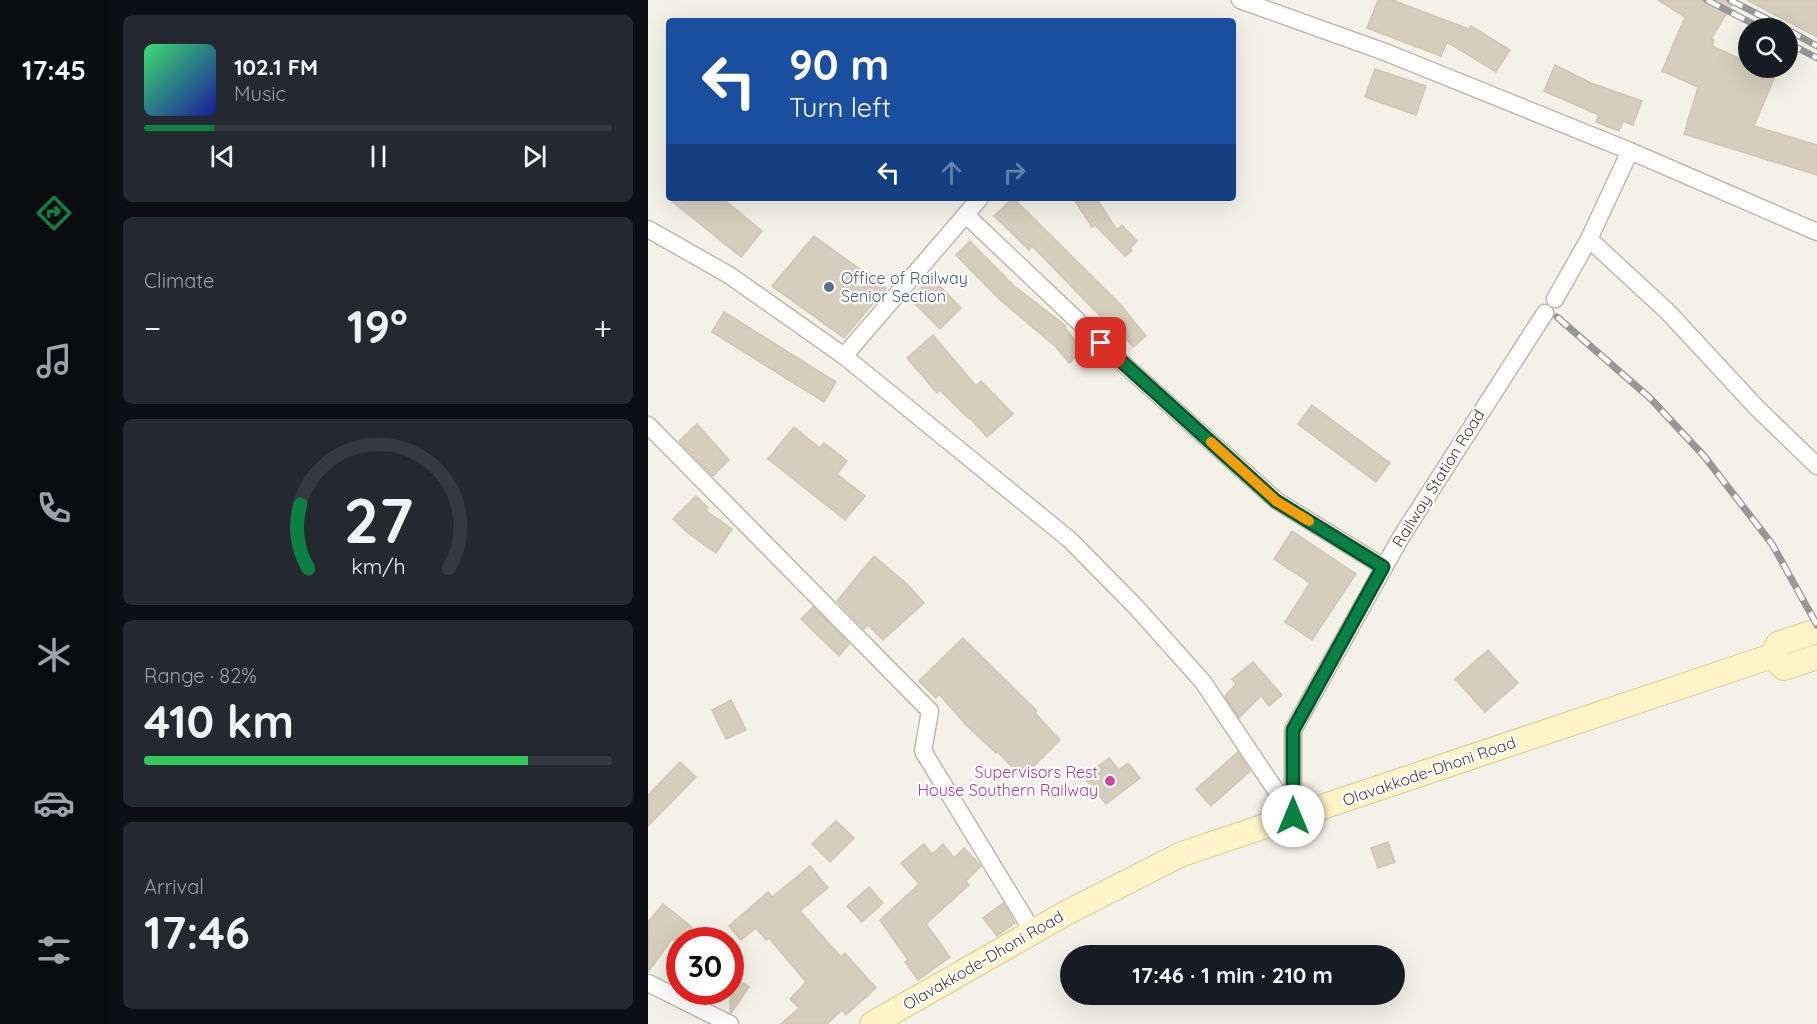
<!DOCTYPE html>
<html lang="en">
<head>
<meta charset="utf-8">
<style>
  :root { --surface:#171b24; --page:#242831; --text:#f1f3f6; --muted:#9ea1a6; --line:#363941; --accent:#0b8043 }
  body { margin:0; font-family:Quicksand,sans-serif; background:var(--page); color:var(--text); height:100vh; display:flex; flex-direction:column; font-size:22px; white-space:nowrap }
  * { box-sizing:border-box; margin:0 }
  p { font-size:20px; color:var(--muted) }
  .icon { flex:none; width:33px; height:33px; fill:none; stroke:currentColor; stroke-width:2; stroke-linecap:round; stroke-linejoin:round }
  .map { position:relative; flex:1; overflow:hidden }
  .details { display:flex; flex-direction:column; gap:15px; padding:15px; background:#0d0f14; width:540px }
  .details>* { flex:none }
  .top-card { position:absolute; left:18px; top:18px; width:570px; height:183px; border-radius:6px; box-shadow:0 6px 24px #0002; background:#1a4fa0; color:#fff; overflow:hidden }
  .tools { position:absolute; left:1090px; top:18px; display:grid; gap:12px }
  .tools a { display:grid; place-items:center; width:60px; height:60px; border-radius:50%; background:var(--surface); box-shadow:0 6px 24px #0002; font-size:30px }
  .speed { position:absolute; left:18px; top:927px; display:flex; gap:12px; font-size:30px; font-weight:700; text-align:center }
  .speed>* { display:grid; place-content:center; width:78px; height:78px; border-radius:50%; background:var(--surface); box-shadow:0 6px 24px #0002; line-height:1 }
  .speed .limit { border:9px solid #d22; background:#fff; color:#111 }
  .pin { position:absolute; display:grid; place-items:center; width:51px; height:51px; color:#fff; margin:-26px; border-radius:12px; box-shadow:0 3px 9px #0006 }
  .me { position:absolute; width:66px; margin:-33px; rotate:0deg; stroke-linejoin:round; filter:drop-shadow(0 0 4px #0008) }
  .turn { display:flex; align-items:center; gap:21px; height:126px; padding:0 24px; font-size:27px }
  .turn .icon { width:78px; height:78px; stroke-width:2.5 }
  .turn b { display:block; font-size:42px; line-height:51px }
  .lanes { display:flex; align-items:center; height:57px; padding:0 24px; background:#0003; justify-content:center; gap:30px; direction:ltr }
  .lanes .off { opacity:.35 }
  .big { font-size:45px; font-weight:800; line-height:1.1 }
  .details .widget { flex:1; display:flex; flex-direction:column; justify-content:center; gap:9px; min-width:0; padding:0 21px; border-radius:9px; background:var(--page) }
  .details .dial { align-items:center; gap:0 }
  .dial svg { height:156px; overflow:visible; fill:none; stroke:var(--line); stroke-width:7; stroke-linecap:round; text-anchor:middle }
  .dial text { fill:var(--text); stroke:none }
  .song { display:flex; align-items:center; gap:18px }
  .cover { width:72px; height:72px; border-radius:9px; background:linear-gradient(135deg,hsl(140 70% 55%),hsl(240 70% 35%)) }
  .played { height:6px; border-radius:3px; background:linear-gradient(90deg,var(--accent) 15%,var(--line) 15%) }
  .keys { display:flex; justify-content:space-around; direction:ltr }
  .heat { display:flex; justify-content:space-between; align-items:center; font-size:33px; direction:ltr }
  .charge { height:9px; border-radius:4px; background:linear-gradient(90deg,#34c759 82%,var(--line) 0) }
  .trip { position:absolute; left:412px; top:945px; width:345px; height:60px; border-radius:30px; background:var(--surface); box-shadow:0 6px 24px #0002; font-weight:800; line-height:60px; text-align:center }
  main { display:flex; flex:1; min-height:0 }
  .dock { display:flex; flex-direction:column; width:108px; justify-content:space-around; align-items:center; background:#090b0e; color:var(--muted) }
  .dock .icon { width:42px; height:42px }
  .dock .on { color:var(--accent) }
  .dock b { font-size:27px; color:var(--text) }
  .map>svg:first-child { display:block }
  .building { fill:#d6cdbc; stroke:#d2c6af; stroke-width:1.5 }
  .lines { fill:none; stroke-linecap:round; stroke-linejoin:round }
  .street-casing { stroke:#c0b9aa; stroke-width:19 }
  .secondary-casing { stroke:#d6c896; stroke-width:26 }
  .street { stroke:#fff; stroke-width:16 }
  .secondary { stroke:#fff4c7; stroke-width:24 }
  .rail-casing { stroke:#979797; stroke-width:7 }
  .rail { stroke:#fff; stroke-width:4.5; stroke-dasharray:14; stroke-linecap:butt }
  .route-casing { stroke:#07532c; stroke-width:15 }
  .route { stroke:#0b8043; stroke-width:10 }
  .slow { stroke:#f59e0b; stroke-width:10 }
  .service-dot { fill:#5c6f8a; stroke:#fff; stroke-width:2 }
  .hotel-dot { fill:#d1479c; stroke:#fff; stroke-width:2 }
  .labels { text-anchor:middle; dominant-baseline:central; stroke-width:4.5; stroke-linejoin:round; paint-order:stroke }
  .service-label { font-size:16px; fill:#4e5e75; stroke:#fff; text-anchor:start }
  .street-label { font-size:16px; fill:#484236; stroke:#fff }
  .hotel-label { font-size:16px; fill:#b23c85; stroke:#fff; text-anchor:end }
</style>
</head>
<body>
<main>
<nav class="dock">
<b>17:45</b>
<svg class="icon on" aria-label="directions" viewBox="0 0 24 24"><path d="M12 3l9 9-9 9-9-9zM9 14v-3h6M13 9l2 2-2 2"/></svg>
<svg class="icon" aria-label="music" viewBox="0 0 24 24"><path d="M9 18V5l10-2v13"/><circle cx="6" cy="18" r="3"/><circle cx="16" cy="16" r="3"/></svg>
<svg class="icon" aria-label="phone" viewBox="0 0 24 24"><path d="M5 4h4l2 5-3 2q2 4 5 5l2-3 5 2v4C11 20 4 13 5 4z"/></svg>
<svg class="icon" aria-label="climate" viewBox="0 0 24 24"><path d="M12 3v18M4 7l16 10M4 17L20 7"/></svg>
<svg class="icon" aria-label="car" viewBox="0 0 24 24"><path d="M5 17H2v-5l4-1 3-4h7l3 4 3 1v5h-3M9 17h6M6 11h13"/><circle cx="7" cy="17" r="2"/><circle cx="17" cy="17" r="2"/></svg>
<svg class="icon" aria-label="filters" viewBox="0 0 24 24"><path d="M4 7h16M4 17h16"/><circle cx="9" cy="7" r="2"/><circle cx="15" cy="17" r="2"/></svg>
</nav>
<section class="details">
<div class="widget">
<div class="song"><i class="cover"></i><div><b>102.1 FM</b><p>Music</p></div></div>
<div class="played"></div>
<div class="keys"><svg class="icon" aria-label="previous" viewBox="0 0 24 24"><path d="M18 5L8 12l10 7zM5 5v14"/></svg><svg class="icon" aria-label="pause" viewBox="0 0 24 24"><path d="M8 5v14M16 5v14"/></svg><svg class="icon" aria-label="next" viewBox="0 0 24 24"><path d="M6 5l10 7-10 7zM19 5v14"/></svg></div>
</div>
<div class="widget"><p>Climate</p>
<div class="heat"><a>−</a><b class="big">19°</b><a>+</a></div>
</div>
<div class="widget dial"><svg viewBox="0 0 100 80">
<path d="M14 69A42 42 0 1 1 86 69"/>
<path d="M14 69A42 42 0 0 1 10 36" stroke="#0b8043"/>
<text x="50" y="56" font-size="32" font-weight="700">27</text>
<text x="50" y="72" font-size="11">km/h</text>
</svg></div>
<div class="widget"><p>Range · 82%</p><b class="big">410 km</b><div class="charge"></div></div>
<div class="widget"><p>Arrival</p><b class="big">17:46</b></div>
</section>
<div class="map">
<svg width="1169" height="1024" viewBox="0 0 1169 1024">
  <rect width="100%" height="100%" fill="#f4f1e8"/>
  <g class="building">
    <polygon points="730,0 744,0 821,29 823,26 862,50 848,72 799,42 793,56 719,28"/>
    <polygon points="1010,0 1087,0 1063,39 1066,40 1064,46 1101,63 1101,68 1112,68 1128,74 1106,126 1169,145 1169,175 1036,134 1050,87 1014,71 1037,17"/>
    <polygon points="1099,0 1169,0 1169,37"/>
    <polygon points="907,65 943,83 994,101 985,125 975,121 971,131 948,122 951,115 896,91"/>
    <polygon points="727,69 778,86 768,115 717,97"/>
    <polygon points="20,198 74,198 114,231 93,257"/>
    <polygon points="365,198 472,304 498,336 485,347 462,320 459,323 384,246 381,250 346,216"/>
    <polygon points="425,198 448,198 469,230 474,225 489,241 482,248 484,251 477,256 447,225 444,227"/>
    <polygon points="166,236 238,288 196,338 124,286"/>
    <polygon points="322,241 366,286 418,326 417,328 435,351 421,363 408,347 350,298 308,255"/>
    <polygon points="283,277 313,308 292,329 262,299"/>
    <polygon points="76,312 188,382 176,402 64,332"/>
    <polygon points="285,335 328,386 333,381 365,414 339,437 322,418 321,419 292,390 289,393 259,358"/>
    <polygon points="664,405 742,463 728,482 650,424"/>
    <polygon points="49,424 81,460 65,476 31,441"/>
    <polygon points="146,427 172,448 176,443 199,461 189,474 217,496 197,520 120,459"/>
    <polygon points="48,496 60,508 57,510 84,529 68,553 41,534 25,519"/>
    <polygon points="644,531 708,574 664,640 637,622 662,583 626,559"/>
    <polygon points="226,556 260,585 276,603 235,640 220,625 216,629 189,601"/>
    <polygon points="165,607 201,644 191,656 153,619"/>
    <polygon points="315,638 389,711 387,713 412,740 374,778 349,751 348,753 319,726 291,694 288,698 271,681"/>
    <polygon points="840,650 870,683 837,712 807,679"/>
    <polygon points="605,662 634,695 621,706 613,696 591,718 577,696 588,684 584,679"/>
    <polygon points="83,700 98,730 78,739 64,710"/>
    <polygon points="590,752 602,771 563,806 548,789"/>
    <polygon points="461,758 471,770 480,763 492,778 458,804 436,777"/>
    <polygon points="32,762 48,777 0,826 0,795"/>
    <polygon points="188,821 206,838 182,862 164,844"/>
    <polygon points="740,842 747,862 730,868 723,848"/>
    <polygon points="276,844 284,854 295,844 306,858 316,848 333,866 318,881 321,885 278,924 302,957 270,980 257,962 260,960 232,920 271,884 253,863"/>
    <polygon points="162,866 180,888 152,911 193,957 197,953 228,988 198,1015 194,1010 179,1024 133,1024 151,1008 142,999 158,982 121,938 118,940 108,928 93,940 81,926 120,892 124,897"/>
    <polygon points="221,887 235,903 214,922 199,906"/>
    <polygon points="355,903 367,923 349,936 335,918"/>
    <polygon points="15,904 44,927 30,944 24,939 0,972 0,922"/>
    <polygon points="82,975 101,987 83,1013 82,1013"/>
  </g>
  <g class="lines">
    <g class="street-casing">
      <g id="street">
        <polyline points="592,0 737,52 982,151"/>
        <polyline points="332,198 196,356 422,540 488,607 555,682 645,816"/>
        <polyline points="318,215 470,359 629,501 736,567"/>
        <polyline points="0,229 81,275 196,356"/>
        <polyline points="941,239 982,151 1169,232"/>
        <polyline points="907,299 941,239 1020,312 1109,408 1169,466"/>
        <polyline points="0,425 282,711 275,751 385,932"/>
        <polyline points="645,816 645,730 753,537 897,313"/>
        <polyline points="0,983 82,1024"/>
      </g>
    </g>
    <g class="secondary-casing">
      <g id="secondary">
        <polyline points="1124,656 1136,668 1169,657"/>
        <polyline points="224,1024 418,913 534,854 1124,656 1130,644 1169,631"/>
      </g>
    </g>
    <use href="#street" class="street"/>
    <use href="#secondary" class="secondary"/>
    <g class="rail-casing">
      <g id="rail">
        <polyline points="1059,0 1113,28"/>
        <polyline points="1082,0 1137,28"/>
        <polyline points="1140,30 1169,46"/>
        <polyline points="1140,43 1169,58"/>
        <polyline points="909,317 1002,398 1056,456 1124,544 1169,625"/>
      </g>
    </g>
    <use href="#rail" class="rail"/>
  </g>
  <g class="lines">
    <g class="route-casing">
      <polyline id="route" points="453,343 628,501 735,567 645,730 645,816"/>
    </g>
    <use href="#route" class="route"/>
    <polyline class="slow" points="563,442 628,501 661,521"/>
  </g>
  <circle class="service-dot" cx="181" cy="287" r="6"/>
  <circle class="hotel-dot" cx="462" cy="781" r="6"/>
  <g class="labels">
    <g class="service-label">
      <text x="193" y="278">Office of Railway<tspan x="193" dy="18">Senior Section</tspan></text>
    </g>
    <g class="street-label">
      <text transform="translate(790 478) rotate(-58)">Railway Station Road</text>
      <text transform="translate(781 771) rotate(-19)">Olavakkode-Dhoni Road</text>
      <text transform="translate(335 960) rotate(-30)">Olavakkode-Dhoni Road</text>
    </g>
    <g class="hotel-label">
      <text x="450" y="772">Supervisors Rest<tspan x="450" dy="18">House Southern Railway</tspan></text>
    </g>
  </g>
</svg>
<div class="tools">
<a><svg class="icon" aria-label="search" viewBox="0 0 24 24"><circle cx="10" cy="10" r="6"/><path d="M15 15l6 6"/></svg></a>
</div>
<div class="speed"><div class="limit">30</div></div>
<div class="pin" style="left:453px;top:343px;background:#d93025"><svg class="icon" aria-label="arrive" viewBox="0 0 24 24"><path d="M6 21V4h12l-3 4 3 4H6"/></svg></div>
<svg class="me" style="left:645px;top:816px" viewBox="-20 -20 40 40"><circle r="19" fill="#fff"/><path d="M0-13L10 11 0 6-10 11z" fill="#0b8043"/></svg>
<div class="trip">17:46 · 1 min · 210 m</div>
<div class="top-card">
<div class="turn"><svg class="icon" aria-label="left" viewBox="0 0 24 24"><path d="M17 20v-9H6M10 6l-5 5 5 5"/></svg><div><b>90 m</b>Turn left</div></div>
<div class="lanes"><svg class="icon" aria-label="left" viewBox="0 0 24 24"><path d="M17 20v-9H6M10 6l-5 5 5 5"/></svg><svg class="icon off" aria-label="ahead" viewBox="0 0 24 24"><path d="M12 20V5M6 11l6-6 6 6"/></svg><svg class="icon off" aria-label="right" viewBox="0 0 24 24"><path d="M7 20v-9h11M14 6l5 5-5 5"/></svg></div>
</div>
</div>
</main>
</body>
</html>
